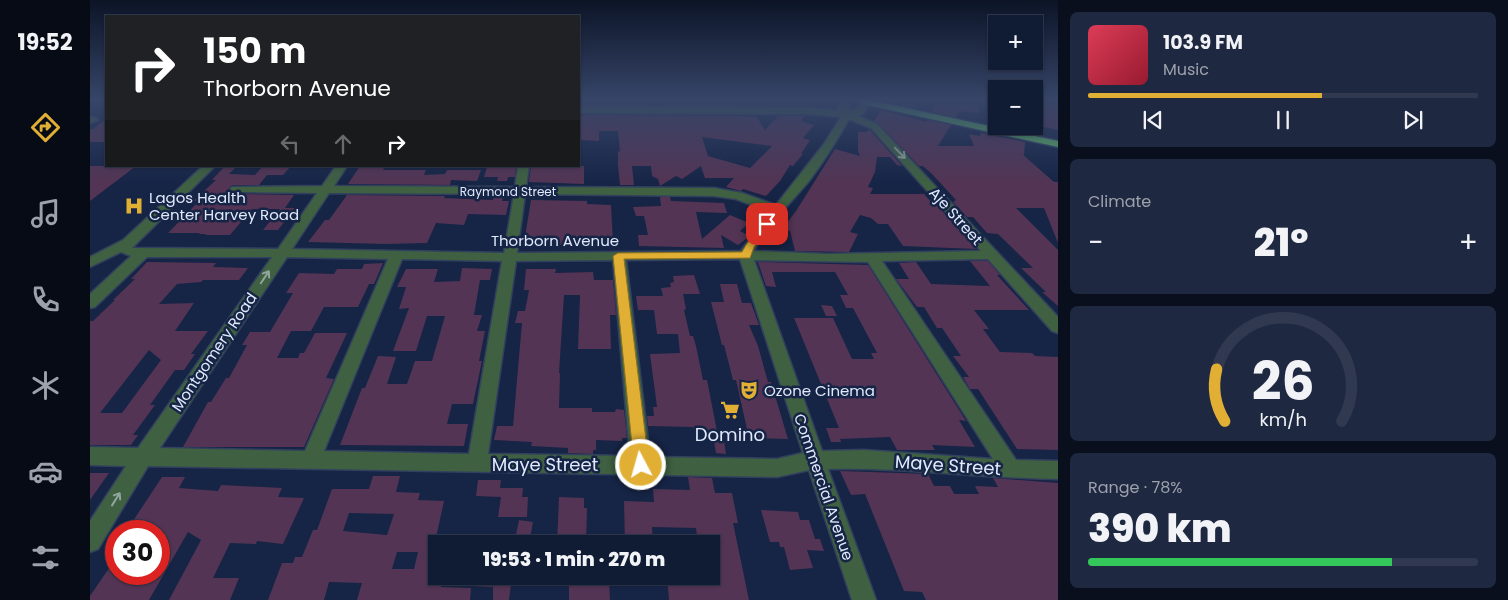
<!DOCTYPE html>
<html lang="en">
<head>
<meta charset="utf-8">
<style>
  :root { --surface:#101b34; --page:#1e2840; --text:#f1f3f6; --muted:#9ca1ac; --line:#30394f; --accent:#e1af34 }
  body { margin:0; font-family:Poppins,sans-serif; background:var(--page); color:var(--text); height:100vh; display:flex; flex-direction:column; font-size:19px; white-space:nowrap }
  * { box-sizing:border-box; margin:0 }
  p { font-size:16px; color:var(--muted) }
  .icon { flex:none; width:28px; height:28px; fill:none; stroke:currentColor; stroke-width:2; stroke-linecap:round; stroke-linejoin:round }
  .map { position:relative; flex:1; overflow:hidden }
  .details { display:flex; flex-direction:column; gap:12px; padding:12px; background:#090f1d; width:450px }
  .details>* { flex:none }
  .hud { position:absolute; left:15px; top:15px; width:475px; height:152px; border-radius:0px; box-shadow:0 1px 4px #0004,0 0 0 1px var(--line); background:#202124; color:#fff; overflow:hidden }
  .tools { position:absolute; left:898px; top:15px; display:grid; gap:10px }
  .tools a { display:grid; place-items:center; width:55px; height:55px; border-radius:0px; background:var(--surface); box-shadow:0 1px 4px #0004,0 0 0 1px var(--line); font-size:25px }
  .speed { position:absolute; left:15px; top:520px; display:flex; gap:10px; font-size:25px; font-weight:700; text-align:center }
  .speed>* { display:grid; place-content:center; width:65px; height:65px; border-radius:50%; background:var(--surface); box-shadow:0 1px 4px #0004,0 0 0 1px var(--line); line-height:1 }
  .speed .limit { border:8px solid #d22; background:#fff; color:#111 }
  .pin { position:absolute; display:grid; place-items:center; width:42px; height:42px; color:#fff; margin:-21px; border-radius:10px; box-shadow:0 2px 8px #0006 }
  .me { position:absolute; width:55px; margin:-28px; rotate:354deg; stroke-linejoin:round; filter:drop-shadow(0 0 4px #0008) }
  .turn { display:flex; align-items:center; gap:18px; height:105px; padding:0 15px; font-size:22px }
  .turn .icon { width:65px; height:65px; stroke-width:2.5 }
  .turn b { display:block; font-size:35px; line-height:42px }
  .lanes { display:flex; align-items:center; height:48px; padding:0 15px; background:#0003; justify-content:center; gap:25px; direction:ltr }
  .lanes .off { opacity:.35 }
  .big { font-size:38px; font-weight:800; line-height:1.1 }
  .details .widget { flex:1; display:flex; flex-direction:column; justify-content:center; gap:8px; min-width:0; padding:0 18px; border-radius:8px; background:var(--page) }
  .details .dial { align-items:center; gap:0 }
  .dial svg { height:130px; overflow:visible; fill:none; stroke:var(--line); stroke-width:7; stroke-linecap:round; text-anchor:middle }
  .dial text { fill:var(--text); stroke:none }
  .song { display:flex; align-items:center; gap:15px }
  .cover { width:60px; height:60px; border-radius:8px; background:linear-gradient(135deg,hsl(350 70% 55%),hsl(350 70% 35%)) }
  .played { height:5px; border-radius:2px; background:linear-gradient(90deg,var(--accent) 60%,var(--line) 60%) }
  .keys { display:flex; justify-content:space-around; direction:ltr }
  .heat { display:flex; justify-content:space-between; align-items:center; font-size:28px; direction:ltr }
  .charge { height:8px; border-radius:4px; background:linear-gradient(90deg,#34c759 78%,var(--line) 0) }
  .trip { position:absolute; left:338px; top:535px; width:292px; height:50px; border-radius:0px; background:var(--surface); box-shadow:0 1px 4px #0004,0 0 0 1px var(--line); font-weight:800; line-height:50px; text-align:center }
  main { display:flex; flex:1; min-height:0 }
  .tab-bar { display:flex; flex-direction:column; width:90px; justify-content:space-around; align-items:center; background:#060b15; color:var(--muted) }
  .tab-bar .icon { width:35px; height:35px }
  .tab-bar .on { color:var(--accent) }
  .tab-bar b { font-size:22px; color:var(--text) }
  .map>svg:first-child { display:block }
  .building { fill:#533454; fill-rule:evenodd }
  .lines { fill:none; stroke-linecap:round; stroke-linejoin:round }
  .minor-casing { stroke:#32405f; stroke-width:3 }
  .highway-casing { stroke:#32405f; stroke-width:3 }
  .minor { fill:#3f6041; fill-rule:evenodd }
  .highway { fill:#5ab061; fill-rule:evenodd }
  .oneway { stroke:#90a59e }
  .route { fill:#e1af34; stroke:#927222 }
  .labels { text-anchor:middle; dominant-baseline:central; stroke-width:5; stroke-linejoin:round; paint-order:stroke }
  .far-street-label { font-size:12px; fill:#e1eafc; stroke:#162446 }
  .poi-label { font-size:15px; fill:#e1eafc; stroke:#162446; text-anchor:start }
  .street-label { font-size:15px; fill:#e1eafc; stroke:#162446 }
  .near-poi-label { font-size:18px; fill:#e1eafc; stroke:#162446 }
  .near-street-label { font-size:18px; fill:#e1eafc; stroke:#162446 }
</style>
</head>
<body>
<main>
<nav class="tab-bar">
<b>19:52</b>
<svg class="icon on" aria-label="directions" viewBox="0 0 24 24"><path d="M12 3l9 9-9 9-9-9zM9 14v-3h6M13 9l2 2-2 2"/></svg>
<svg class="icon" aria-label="music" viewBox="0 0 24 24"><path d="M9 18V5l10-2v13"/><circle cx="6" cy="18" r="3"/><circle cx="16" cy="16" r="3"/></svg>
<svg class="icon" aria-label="phone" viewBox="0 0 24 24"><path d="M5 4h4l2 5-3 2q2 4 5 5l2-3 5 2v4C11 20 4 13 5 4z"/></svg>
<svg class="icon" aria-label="climate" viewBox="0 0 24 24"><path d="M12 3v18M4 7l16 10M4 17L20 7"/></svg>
<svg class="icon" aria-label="car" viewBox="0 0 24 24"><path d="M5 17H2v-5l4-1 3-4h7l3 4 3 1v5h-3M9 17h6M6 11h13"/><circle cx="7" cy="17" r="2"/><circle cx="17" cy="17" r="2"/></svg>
<svg class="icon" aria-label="filters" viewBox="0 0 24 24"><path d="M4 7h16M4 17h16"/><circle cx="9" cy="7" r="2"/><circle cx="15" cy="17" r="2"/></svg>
</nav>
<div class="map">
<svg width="968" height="600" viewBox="0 0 968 600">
  <rect width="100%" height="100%" fill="#162446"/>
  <g class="building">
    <polygon points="489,100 541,102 540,100 555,100 556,105 489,105"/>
    <polygon points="574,100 647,100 651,106 575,106"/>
    <polygon points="675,100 728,100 723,106 680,106"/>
    <polygon points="798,100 824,100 821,107 796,102"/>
    <polygon points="847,100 872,100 888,104 889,113 869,111 866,117 841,112"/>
    <polygon points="944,100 968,100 968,130 954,127 954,131 944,129"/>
    <polygon points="900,101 906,101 906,126 897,124"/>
    <polygon points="791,110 837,122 837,120 861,125 848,146 884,146 879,134 890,136 891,133 935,142 934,155 932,154 964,182 968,182 968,243 954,208 926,208 968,250 968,306 952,292 956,292 931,268 943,268 908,234 897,233 883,217 877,217 863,202 866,200 842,174 833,166 829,166 788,123 784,121"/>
    <path d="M489,115L657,116L658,117L666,116L675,130L688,116H715L711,121L724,125L713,138L720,140L711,154H713L703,166L700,165L690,181L676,196L653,189L651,191L636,187L644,178H615L611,166L592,179L586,176L570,186L568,179L562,176L561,166H542L544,185H530L528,165V151L530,152L528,131H509V141L489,140ZM612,137L682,146L660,168L618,156Z"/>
    <polygon points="16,119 16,142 0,142 0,129 3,129"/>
    <polygon points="779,129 812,166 807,165 800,157 787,157 785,172 778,187 783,188 780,194 834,194 842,203 845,203 886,249 813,246 798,224 788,224 781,218 770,215 760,232 768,234 759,252 705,251 700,231 693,228 706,211 745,149 770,156 768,151 768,132 777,132"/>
    <polygon points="0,166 46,166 0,201"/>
    <polygon points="135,166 147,166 139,174 165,175 173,166 201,166 193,175 177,175 169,185 142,185 138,189 146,194 204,195 195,208 205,208 188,230 173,230 190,209 162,209 140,235 115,235 116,234 109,234 110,233 78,233 109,201 103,201 126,180 122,180"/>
    <polygon points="270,166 295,166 293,170 336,170 334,175 355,174 357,170 391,170 387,181 361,180 360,185 258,184"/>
    <polygon points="441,166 494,166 494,184 439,182"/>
    <polygon points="397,167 426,167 425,177 418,177 417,181 407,181 408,177 394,177"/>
    <polygon points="257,195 355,196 354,198 403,200 403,198 413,197 412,201 419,201 416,215 378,214 374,225 346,223 337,243 296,244 218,242 235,220 239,220"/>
    <polygon points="570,197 580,197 581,201 634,203 637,213 606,212 612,239 640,215 659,223 650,231 660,236 648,245 631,235 634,248 549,246 548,235 558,235 554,216 546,216 543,207 571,206"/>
    <polygon points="441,200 497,201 497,204 521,205 523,243 472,243 471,245 463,246 439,244 440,241 437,241 437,237 435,237"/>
    <polygon points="880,261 898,261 910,275 907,275 939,310 884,310 899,329 893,329 910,352 942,353 945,356 968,357 968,450 927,449 888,389 880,389 873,377 879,377 863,356 871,356 852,328 847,328 834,307 827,307 806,279 819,279 809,263 826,262 841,284 900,286"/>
    <path d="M57,262L126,263L123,267L158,268L149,280H113L111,282L87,284L69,304L104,303L85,331H118L101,354H105L94,370H85L60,405H65L43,435H48L41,445H0V321H3L25,300H23L45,279H41ZM59,350L71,360L32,413H10Z"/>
    <polygon points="668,262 778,265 876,421 869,420 885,447 842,445 845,450 807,450 800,437 750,439 751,442 741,442 736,428 749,428 704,318 743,318 762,359 784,359 781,353 787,353 763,308 756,308 750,295 758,295 745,272 682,272 686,287 676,286"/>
    <polygon points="293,263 284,284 279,284 268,307 234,307 221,331 201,331 187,358 208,358 210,353 214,353 225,333 257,333 236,378 244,379 214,447 93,447 118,402 121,402 136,378 139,378 157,345 152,345 160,332 180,332 203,293 196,293 209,273 244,274 247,269 272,269 274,264"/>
    <polygon points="372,268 402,269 400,280 390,280 384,315 392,315 387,331 395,331 389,361 392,361 383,404 362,404 357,424 378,424 374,446 250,445 272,388 275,388 288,356 306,357 297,384 317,384 325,361 342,361 355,316 337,316 326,351 303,351 319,308 309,309 316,287 307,287 316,269 348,269 344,282 370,281"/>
    <polygon points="436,269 466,269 465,273 503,272 504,280 523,280 526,315 520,315 521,349 488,349 490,295 474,295 469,373 470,373 469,408 502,408 502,412 525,412 526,409 534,410 537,438 532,438 532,441 506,440 506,450 503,450 503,454 478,453 478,448 441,446 442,442 404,440 407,426 423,426 432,323 425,323 428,311 435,311 439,290 434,290"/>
    <polygon points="604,275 610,294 593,294 596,309 594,310 600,336 603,336 606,346 613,380 617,380 627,431 604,430 603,427 558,426 557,416 564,416 563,407 567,407 560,354 590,353 588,334 567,334 564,310 548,310 546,296 573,296 571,288 581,287 580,283 584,282 583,276"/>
    <polygon points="630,284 647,284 652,303 661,303 669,325 659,325 668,346 678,382 681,382 698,439 659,438 646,380 643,380 634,345 632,345 621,302 634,302"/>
    <polygon points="731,305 742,306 747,316 736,316"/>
    <polygon points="624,441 634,441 636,454 626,453"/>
    <polygon points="750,471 838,474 844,486 860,486 864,494 889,494 885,486 908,487 903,478 968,483 968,600 836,600 832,592 814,591 775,494 761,495"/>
    <polygon points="0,473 19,473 0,500"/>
    <path d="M283,476H310L306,492L330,493L328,500L354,501L342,556H346V576H353L351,587L381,588L380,600H267L272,583L239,582L234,600H178L192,563H203L205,557H212L223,530H227L242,489H279ZM259,513L304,514L297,535L253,531ZM307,552H328L324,569H302Z"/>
    <polygon points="72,477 95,477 89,488 128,491 131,485 192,488 188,497 214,498 193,544 167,541 166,544 140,543 123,578 149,578 140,600 79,600 111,540 98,532 59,600 0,600 0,596 26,558 26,574 69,574 69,531 37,530"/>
    <polygon points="598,477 622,478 625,493 642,493 648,523 643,523 659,600 579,600 577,576 621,576 621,544 608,544 606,528 562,527 563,544 535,544 534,501 564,502 563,489 600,490"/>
    <polygon points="388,480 411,480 410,488 433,488 432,497 438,497 437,517 408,517 411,497 386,496"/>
    <polygon points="469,497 494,498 494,508 497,508 496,544 467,544"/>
    <polygon points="671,510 708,512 710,520 719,520 725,539 730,539 734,551 717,550 723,568 700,570 694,547 690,547 689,542 680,542"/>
    <polygon points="429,520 443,522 439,544 424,544"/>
    <polygon points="387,535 406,535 405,544 386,544"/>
    <polygon points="381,576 422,576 419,600 403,600 403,587 379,586"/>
    <polygon points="498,576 515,576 516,582 519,582 520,600 479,600 479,586 490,586 490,582 498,582"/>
  </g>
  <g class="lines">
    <g class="minor-casing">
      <g id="minor">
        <path d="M755,100H763L757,108L764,111L775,100H783L774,113L768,116L787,124L968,317V333L962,331L898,259L792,261L926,460L968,461V479C891,478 815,467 738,469L786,600H762L719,470L687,477L58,466L8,549L0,552V521L36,466L0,465V447L48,448L182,257H57L5,307L0,308V294L41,256L31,252L0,267V257L33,240L113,166H125L42,248L188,249L227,193L146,192L142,191L140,189L142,187L232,186L246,166H257L244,186L425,187L428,166H439L436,187L624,188L652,193L686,205L734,144L751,117L720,114L489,113V107L720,108L749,111L747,109ZM759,119L781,128L891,251L737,254L664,251C671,232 705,198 719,181C734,161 747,140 759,119ZM239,193L424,194L414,253L202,249ZM435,194L624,196L646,199L680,212L651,251L427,253ZM197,257L298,259L215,451L70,448ZM312,259L412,261L379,454L234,451ZM650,259L713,453L687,459L560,457L536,260ZM523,260L540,456L398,454L426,261ZM664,260L778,262L903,459L774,450L732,451Z"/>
        <polygon points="0,117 6,118 8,120 0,123"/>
      </g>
    </g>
    <g class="highway-casing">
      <polygon id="highway" points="765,100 779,100 968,141 968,147 769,103"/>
    </g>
    <use href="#minor" class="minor"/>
    <use href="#highway" class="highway"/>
  </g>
  <defs><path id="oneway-shaft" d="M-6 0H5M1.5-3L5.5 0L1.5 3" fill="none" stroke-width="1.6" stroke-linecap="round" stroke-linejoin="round" transform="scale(1.25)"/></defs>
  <g class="oneway">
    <use href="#oneway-shaft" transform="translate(810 153) rotate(46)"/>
    <use href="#oneway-shaft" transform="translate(175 277) rotate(-56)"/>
    <use href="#oneway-shaft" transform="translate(26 499) rotate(-58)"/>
  </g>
  <linearGradient id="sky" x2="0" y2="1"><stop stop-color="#0c1426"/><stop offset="0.54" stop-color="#364568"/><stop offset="1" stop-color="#364568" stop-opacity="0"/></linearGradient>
  <rect width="968" height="184" fill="url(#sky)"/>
  <polygon class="route" points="677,221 682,224 664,247 660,258 534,259 559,465 557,470 551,472 546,470 544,465 523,256 528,253 652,252 656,245 673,222"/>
  <defs>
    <g id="hospital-bare" transform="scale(1.5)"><path d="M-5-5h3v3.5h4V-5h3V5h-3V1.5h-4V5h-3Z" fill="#e1af34" stroke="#162446" stroke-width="2.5" paint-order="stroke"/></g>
    <g id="theatre-bare" transform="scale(1.5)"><path d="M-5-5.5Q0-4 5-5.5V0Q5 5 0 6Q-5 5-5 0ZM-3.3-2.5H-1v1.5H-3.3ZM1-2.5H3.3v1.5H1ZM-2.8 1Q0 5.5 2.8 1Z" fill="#e1af34" stroke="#162446" stroke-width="2.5" paint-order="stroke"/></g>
    <g id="supermarket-bare" transform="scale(1.5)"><path d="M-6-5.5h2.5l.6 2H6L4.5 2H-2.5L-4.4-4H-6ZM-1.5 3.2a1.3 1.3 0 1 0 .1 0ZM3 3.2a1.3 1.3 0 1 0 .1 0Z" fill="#e1af34" stroke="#162446" stroke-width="2.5" paint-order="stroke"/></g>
  </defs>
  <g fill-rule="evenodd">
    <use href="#hospital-bare" x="44" y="206"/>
    <use href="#theatre-bare" x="659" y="390"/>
    <use href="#supermarket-bare" x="640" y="410"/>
  </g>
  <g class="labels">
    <g class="far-street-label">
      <text x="418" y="191">Raymond Street</text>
    </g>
    <g class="poi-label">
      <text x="59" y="197">Lagos Health<tspan x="59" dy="17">Center Harvey Road</tspan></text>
      <text x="674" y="390">Ozone Cinema</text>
    </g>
    <g class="street-label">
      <text transform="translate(866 216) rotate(48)">Aje Street</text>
      <text x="465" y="240">Thorborn Avenue</text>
      <text transform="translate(124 352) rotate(-56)">Montgomery Road</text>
      <text transform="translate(734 487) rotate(71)">Commercial Avenue</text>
    </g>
    <g class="near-poi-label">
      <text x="640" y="434">Domino</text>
    </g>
    <g class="near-street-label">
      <text x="455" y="464">Maye Street</text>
      <text transform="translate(858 465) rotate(4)">Maye Street</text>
    </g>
  </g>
</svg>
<div class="tools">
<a>+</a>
<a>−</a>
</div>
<div class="speed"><div class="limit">30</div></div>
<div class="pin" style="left:677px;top:224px;background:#d93025"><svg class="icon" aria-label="arrive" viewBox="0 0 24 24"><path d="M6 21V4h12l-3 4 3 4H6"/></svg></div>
<svg class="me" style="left:551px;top:465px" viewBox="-20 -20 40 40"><circle r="17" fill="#e1af34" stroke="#fff" stroke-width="3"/><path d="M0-11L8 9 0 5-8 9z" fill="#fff"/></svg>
<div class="trip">19:53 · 1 min · 270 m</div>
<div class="hud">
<div class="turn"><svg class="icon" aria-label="right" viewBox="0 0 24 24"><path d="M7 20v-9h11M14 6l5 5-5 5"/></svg><div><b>150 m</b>Thorborn Avenue</div></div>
<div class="lanes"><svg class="icon off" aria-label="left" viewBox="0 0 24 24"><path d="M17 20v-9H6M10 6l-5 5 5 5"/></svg><svg class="icon off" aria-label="ahead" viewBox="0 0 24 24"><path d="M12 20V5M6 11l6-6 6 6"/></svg><svg class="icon" aria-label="right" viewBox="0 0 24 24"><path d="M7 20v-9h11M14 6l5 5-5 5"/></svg></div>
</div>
</div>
<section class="details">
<div class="widget">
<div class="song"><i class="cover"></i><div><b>103.9 FM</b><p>Music</p></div></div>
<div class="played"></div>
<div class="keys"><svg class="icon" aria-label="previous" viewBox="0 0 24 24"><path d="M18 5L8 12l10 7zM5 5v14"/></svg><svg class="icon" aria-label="pause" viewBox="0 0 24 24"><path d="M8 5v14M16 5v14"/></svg><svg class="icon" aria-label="next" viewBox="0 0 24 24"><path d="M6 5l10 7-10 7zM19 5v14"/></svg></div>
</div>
<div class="widget"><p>Climate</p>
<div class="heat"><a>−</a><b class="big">21°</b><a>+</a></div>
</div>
<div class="widget dial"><svg viewBox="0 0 100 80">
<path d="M14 69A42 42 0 1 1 86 69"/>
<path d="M14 69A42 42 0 0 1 9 37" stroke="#e1af34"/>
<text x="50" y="56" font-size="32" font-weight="700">26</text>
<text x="50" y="72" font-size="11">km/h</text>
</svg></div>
<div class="widget"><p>Range · 78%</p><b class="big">390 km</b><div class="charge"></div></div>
</section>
</main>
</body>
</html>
